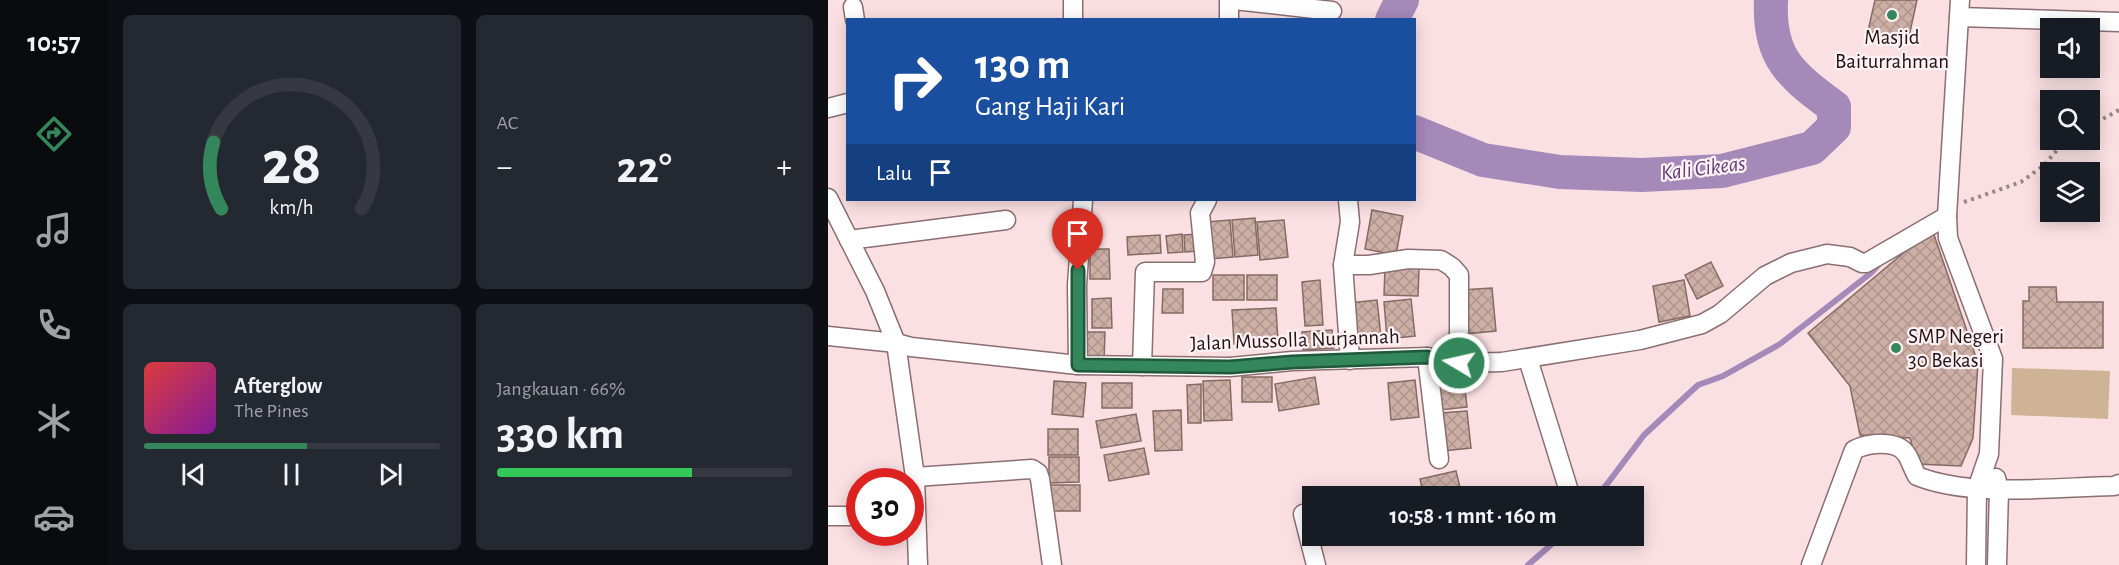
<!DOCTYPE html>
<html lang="id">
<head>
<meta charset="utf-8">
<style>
  :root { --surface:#171b24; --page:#242831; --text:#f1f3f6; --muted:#9ea1a6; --line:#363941; --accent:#33875a }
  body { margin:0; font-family:"Alegreya Sans",sans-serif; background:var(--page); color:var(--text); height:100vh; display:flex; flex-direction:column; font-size:22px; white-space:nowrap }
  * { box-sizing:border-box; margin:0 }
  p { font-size:20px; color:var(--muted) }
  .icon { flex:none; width:33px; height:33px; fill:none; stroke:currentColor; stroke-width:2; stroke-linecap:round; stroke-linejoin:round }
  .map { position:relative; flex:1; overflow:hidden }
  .drawer { display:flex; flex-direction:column; gap:15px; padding:15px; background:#0d0f14; width:720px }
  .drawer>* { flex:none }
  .guide { position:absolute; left:18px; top:18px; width:570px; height:183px; border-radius:0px; box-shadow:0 3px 15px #0003; background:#1a4fa0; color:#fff; overflow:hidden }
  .controls { position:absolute; left:1212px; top:18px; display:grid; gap:12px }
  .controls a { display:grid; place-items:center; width:60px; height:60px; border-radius:0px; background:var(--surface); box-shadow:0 3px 15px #0003; font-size:30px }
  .speed { position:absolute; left:18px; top:468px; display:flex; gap:12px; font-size:30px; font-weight:700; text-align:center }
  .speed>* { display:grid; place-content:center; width:78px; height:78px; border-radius:50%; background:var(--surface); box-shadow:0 3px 15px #0003; line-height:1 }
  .speed .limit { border:9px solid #d22; background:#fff; color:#111 }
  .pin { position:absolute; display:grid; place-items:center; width:51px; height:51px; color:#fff; margin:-62px -26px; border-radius:50% 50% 50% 0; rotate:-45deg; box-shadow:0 0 6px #0007 }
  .pin .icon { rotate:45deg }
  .me { position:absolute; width:66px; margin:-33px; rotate:279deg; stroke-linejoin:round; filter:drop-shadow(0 0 4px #0008) }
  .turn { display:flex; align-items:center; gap:21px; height:126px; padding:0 30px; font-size:27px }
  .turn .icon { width:78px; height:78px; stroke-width:2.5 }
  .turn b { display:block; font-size:42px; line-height:51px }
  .then { display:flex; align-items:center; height:57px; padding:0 30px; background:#0003; gap:12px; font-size:22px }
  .big { font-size:45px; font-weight:700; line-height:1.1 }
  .drawer .tile { flex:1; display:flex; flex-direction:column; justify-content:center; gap:9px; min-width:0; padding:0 21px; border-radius:9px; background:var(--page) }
  .drawer .dial { align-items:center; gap:0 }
  .dial svg { height:156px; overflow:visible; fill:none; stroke:var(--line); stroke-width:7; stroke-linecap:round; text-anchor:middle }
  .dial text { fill:var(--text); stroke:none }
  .song { display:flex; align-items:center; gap:18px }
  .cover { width:72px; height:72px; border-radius:9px; background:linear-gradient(135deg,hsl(0 70% 55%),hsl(290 70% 35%)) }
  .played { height:6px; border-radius:3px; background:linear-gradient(90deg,var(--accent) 55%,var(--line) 55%) }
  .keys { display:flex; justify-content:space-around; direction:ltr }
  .heat { display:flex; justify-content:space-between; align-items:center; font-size:33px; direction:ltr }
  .charge { height:9px; border-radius:4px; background:linear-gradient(90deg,#34c759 66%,var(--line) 0) }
  .drawer .tiles { flex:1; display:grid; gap:15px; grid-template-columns:repeat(2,1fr) }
  .trip { position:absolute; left:474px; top:486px; width:342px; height:60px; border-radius:0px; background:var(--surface); box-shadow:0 3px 15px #0003; font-weight:700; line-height:60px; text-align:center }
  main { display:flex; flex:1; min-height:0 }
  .dock { display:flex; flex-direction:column; width:108px; justify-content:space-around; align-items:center; background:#090b0e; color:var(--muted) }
  .dock .icon { width:42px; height:42px }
  .dock .active { color:var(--accent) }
  .dock b { font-size:27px; color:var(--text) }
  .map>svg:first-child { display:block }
  .grass { fill:#cfb396 }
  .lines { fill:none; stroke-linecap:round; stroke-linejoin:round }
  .stream { stroke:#a589b9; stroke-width:6 }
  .river { stroke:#a589b9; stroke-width:34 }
  .building { fill:url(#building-cross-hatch); stroke:#856b62; stroke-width:1.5 }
  .street-casing { stroke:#8b6e72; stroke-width:21 }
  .path { stroke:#9a8689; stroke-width:4; stroke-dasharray:3 4.5; stroke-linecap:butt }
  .street { stroke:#fff; stroke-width:18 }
  .route-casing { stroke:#21583a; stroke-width:15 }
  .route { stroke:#33875a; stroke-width:10 }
  .poi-dot { fill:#33875a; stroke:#fff1f3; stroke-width:2 }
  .labels { text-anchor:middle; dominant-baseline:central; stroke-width:4.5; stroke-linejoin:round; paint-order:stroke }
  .poi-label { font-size:21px; fill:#1f1416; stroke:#fff1f3 }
  .street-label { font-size:21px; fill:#1f1416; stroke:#fff1f3 }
  .water-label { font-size:22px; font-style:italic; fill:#613c79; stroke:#fff1f3 }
</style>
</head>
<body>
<main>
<nav class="dock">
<b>10:57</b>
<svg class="icon active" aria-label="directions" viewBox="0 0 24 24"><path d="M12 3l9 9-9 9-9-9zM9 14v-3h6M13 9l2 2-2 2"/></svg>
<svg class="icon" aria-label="music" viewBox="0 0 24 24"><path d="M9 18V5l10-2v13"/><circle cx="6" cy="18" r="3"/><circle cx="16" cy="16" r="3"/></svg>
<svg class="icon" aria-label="phone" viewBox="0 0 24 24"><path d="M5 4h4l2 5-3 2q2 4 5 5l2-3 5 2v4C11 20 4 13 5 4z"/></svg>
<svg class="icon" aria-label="climate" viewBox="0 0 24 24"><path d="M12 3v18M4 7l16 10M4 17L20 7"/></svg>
<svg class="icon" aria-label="car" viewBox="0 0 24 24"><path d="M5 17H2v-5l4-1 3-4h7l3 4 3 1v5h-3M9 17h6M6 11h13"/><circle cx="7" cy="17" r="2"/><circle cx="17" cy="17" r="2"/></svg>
</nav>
<section class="drawer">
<div class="tiles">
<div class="tile dial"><svg viewBox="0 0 100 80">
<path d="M14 69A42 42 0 1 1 86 69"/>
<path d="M14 69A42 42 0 0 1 10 35" stroke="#33875a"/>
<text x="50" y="56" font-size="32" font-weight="700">28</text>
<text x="50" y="72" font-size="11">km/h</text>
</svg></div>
<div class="tile"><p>AC</p>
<div class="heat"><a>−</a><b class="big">22°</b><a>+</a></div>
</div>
<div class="tile">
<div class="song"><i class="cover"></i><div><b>Afterglow</b><p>The Pines</p></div></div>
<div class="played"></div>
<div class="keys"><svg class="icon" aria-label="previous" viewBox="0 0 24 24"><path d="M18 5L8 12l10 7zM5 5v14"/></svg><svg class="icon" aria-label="pause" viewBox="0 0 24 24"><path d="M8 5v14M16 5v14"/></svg><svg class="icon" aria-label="next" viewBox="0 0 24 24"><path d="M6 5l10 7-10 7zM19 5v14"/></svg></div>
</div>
<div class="tile"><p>Jangkauan · 66%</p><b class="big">330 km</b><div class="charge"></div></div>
</div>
</section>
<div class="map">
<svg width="1291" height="565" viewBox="0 0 1291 565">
  <defs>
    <pattern id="building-cross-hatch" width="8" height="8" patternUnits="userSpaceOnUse" patternTransform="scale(1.5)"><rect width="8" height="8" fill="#cdafa6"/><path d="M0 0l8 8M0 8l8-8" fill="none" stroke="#b0968e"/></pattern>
  </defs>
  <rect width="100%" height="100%" fill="#fbe0e3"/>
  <polygon class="grass" points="1184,368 1282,371 1280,419 1183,415"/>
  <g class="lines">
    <g class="stream">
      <polyline points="770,496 816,435 870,385 895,376 952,344 1043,273 1053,262"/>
      <polyline points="700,565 733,536"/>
    </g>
    <g class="river">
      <polyline points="564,20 574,0"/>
      <path d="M586,132L655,160L732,172L814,175L894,171L984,148L1006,127V107C963,75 940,58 943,0"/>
    </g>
  </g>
  <g class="building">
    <polygon points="1047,0 1089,0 1080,41 1040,31"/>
    <polygon points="544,210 575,216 568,255 537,249"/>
    <polygon points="427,218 430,255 407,257 404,220"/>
    <polygon points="402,220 405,257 382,259 379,222"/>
    <polygon points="456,220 460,257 432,260 429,222"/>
    <polygon points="1104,229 1150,363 1145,438 1133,466 1089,464 1082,438 1032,435 1022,386 980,333"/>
    <polygon points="354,234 355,252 340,253 338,236"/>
    <polygon points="371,234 372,251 357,252 356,235"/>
    <polygon points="332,235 333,253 300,255 299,237"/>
    <polygon points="262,249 281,249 282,279 262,279"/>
    <polygon points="883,262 895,286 869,299 857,275"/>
    <polygon points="557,267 591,268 590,296 556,295"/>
    <rect x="385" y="275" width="31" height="25"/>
    <rect x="419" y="275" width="30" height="25"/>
    <polygon points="492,280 495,325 477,326 474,282"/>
    <polygon points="856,280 862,316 831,322 825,286"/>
    <polygon points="1201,287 1228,287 1229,302 1275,302 1275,348 1195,348 1195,301 1201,301"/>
    <polygon points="664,288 668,331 637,334 633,290"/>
    <polygon points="335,289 355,289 355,313 334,313"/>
    <polygon points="283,298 284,328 264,328 264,299"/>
    <polygon points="583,299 587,336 559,339 556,302"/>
    <polygon points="549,300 553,337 525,340 521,303"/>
    <polygon points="448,308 450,342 406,344 404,310"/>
    <polygon points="504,330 506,348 475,350 474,332"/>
    <polygon points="252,332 277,332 276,362 251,362"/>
    <polygon points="635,370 639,407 611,410 608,373"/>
    <rect x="414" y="377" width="30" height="25"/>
    <polygon points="487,377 491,404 451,411 447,384"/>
    <polygon points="402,380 404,420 376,421 375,381"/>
    <polygon points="587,380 591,417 563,420 560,383"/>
    <polygon points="226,381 258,383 255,417 224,414"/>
    <rect x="274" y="383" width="30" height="25"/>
    <polygon points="373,384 373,423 360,423 359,385"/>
    <polygon points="353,410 354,450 327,451 325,411"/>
    <polygon points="639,411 643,448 615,451 612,413"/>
    <polygon points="308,414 313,441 273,448 268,421"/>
    <rect x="220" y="429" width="30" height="26"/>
    <polygon points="316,448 321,474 281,481 276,455"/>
    <polygon points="221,457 251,457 251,482 221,483"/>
    <polygon points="628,471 634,496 596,496 592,479"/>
    <rect x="221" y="485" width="31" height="26"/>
  </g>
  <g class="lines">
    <g class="street-casing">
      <g id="street">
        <polyline points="245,0 245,20"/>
        <polyline points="406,0 504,11"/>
        <polyline points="1132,0 1119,216 1120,238 1165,359 1161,454 1149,489 1148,565"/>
        <polyline points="25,7 27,20"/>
        <polyline points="1131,17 1291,22"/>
        <polyline points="401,20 401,0"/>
        <polyline points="0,108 20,103"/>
        <polyline points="0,198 47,291 68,343 87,477 90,565"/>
        <polyline points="520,200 522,222 515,265 522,360"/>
        <polyline points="21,240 178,220"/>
        <polyline points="515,265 541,265 580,259 613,260 624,267 631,275 631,363"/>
        <polyline points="0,336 68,343 83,347 250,365 402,367 464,361 599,357 631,363 674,362 812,340 874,324 892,314 937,276 963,263 999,254 1022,257 1034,263 1038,263 1119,216"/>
        <polyline points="599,357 611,459"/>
        <polyline points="700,359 740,488"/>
        <polyline points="250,365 249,285 255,200"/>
        <polyline points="314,366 317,272 374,272 377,262 372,213 379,200"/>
        <polyline points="87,477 204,469 210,473 212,479 224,565"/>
        <polyline points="1168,478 1171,489 1169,565"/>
        <polyline points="475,514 488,565"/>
        <polyline points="0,516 32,516"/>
        <path d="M983,565L1026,450C1040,443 1070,439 1079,455C1083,462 1085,469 1089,476C1143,498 1228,487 1286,486L1291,484"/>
      </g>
    </g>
    <g class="path">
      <polyline points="1262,126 1291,110"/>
      <polyline points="1136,202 1193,182 1215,166 1238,140"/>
    </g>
    <use href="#street" class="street"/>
  </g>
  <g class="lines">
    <g class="route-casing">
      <polyline id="route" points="250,270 250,365 402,367 464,362 599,357 631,363"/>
    </g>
    <use href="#route" class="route"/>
  </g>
  <g class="poi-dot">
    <circle cx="1064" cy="15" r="6"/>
    <circle cx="1068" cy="348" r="6"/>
  </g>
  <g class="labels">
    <g class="poi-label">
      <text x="1064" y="37">Masjid<tspan x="1064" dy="24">Baiturrahman</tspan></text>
      <text x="1080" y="336" text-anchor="start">SMP Negeri<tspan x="1080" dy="24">30 Bekasi</tspan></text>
    </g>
    <g class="street-label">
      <text transform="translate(467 340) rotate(-2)">Jalan Mussolla Nurjannah</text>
    </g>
    <g class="water-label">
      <text transform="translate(875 168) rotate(-7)">Kali Cikeas</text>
    </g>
  </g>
</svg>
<div class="controls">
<a><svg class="icon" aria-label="sound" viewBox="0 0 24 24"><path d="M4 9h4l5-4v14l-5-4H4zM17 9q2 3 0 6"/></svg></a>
<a><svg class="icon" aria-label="search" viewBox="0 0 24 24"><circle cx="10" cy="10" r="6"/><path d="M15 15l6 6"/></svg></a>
<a><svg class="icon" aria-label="layers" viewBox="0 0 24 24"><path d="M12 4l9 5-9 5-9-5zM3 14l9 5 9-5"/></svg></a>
</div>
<div class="speed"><div class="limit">30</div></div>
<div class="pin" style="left:250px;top:270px;background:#d93025"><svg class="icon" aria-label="arrive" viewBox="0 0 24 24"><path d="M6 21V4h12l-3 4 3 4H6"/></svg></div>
<svg class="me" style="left:631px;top:363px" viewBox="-20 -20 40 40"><circle r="17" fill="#33875a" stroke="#fff" stroke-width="3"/><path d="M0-11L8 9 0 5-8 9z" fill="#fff"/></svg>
<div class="trip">10:58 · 1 mnt · 160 m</div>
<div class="guide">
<div class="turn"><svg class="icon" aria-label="right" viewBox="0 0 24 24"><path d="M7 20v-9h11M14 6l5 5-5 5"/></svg><div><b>130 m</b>Gang Haji Kari</div></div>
<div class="then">Lalu<svg class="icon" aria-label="arrive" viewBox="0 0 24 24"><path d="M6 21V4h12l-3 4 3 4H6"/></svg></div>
</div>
</div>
</main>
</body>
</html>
